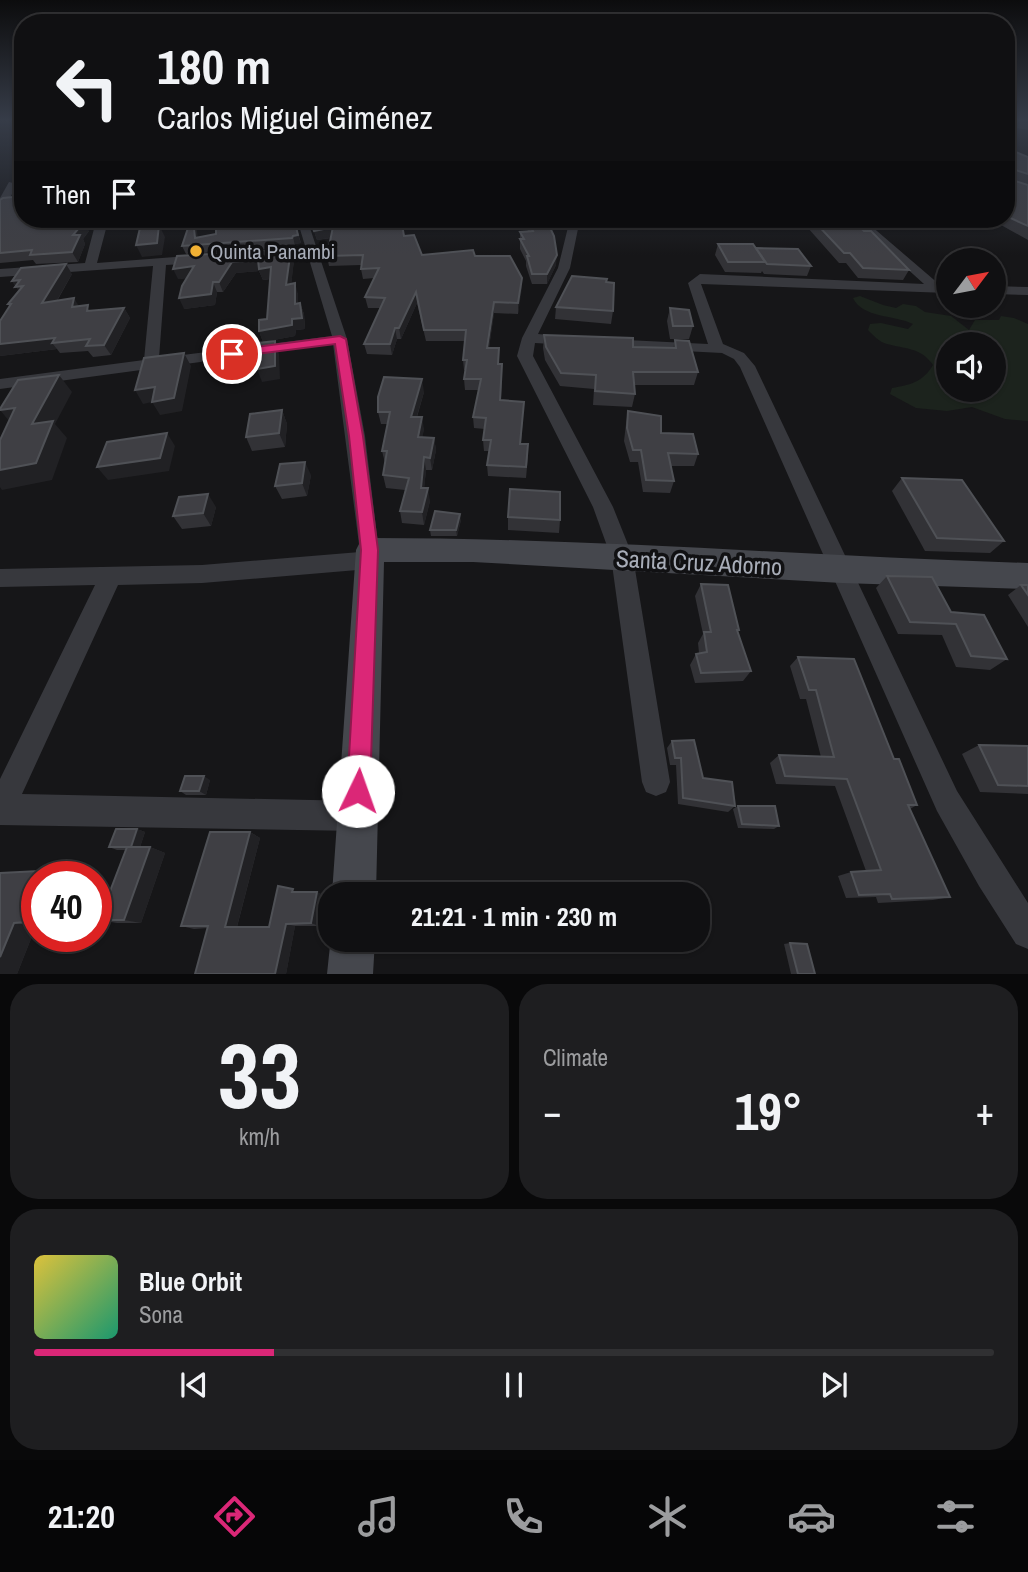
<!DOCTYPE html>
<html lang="en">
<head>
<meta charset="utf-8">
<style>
  :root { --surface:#101012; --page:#1e1e20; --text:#f1f3f6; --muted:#9c9d9f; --line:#303032; --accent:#db2777 }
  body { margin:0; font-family:"Archivo Narrow",sans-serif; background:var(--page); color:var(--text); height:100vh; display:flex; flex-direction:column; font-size:26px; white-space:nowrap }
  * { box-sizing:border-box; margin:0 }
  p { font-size:23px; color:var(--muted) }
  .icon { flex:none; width:38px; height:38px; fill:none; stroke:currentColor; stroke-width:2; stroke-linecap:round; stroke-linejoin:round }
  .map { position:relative; height:974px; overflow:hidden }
  .drawer { display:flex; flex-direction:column; gap:10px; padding:10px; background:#09090a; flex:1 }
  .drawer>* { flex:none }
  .banner { position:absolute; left:14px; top:14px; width:1001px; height:214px; border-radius:28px; box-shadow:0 2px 5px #0004,0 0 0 2px var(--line); background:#101012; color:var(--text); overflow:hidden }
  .needle { width:46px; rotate:58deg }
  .buttons { position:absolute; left:936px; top:248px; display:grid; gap:14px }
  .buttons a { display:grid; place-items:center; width:70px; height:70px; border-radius:50%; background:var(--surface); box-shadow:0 2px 5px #0004,0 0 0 2px var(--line); font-size:35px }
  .speed { position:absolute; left:21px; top:861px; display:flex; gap:14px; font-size:35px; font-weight:700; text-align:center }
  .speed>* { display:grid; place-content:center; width:91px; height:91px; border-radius:50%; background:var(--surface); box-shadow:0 2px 5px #0004,0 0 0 2px var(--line); line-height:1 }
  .speed .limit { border:10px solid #d22; background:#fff; color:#111 }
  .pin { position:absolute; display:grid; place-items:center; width:60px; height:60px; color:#fff; margin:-30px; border:4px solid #fff; border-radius:50%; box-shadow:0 2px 7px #0007 }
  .me { position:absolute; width:77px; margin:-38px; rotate:3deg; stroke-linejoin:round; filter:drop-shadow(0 0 5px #0008) }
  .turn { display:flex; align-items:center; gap:24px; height:147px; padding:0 28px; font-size:32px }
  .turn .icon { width:91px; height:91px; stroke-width:2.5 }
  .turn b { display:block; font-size:49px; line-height:60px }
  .then { display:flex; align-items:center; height:66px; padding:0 28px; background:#0003; gap:14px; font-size:26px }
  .big { font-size:52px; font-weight:800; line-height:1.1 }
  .drawer .tile { flex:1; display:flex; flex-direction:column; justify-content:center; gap:10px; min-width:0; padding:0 24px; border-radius:28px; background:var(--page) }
  .drawer .dial { align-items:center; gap:0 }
  .dial b { font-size:91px; line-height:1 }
  .song { display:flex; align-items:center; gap:21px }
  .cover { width:84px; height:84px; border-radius:10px; background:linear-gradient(135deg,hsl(50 70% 55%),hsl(160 70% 35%)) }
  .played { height:7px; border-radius:4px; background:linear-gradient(90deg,var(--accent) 25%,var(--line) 25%) }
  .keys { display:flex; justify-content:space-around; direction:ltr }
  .heat { display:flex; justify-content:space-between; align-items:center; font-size:38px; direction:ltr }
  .drawer .tiles { flex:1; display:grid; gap:10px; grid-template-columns:1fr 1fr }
  .tile:last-child { grid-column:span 2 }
  .trip { position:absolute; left:318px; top:882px; width:392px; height:70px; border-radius:28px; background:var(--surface); box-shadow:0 2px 5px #0004,0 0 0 2px var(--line); font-weight:800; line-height:70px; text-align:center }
  .dock { display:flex; height:112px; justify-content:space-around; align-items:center; background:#060607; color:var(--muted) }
  .dock .icon { width:49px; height:49px }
  .dock .selected { color:var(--accent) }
  .dock b { font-size:32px; color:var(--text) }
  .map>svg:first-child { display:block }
  .green { fill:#1c231d; fill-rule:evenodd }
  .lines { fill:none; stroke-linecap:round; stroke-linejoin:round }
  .street { fill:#37383d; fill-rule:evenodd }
  .secondary { fill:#45474d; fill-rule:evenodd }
  .wall { fill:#323236 }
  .shaded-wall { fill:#212124 }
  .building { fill:#3f3f44; stroke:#4f5156; stroke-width:2 }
  .route { fill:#db2777; stroke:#8e194d; stroke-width:2 }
  .poi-dot { fill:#f2b134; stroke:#111113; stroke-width:2.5 }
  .labels { text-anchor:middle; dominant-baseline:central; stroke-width:7; stroke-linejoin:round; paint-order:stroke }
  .far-poi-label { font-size:21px; fill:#a8adb8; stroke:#111113; text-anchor:start }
  .street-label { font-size:24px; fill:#a8adb8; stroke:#111113 }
</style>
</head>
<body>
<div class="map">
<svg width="1028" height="974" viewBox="0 0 1028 974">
  <rect width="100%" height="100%" fill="#161618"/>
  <path class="green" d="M860,296L883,305L896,308L903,304L916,306L925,312L951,316L969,330L975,320H999L1001,316L1014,318L1028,324V421L1005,419L972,407L947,411L916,408L890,394L892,388C910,385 923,382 933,365C921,347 904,349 887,344C879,342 873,335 868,330L870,324L881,323L908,329L913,324C895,315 862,318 853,298ZM948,345H994V390H948Z"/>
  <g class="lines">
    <g class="street">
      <polygon points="9,182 17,184 5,208 0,211 0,198"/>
      <polygon points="297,219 307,219 347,339 365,436 380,560 377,566 369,569 202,583 118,585 22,794 357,801 367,806 372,816 367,826 357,831 0,825 0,779 95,585 0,587 0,569 202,565 360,552 333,344 0,389 0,379 144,360 153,266 0,277 0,269 85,263 95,225 101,222 107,225 97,263 201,255 207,259 201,263 166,265 159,358 332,336"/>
      <polygon points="413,219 424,219 424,220 419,223"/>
      <polygon points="570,219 580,219 570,268 538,334 569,337 576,341 569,345 535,343 533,356 613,507 633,557 670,782 666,792 656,796 646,792 642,782 611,557 593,507 517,356 522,338 558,268"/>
      <polygon points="852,219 863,219 940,285 948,285 948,293 701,284 723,344 744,353 755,366 957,791 1028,903 1028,949 1016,944 979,886 937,811 740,367 734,359 722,353 606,347 599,343 606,339 708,344 688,283 700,274 924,284"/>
      <polygon points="994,286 1028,287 1028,295 994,294"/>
    </g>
    <g class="secondary">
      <path d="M370,538C589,538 809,556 1028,563V589L842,583L473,562H384L376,894H332L356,550L360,542Z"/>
      <polygon points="331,936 331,940 375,940 373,974 327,974"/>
    </g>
  </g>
  <g class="wall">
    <polygon points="1006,119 1028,119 1028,130 1017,128 1006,130"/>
    <polygon points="1006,148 1028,157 1028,240 1001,225 992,226 975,219 1006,219"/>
    <polygon points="0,200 55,219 52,224 89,231 83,239 85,244 78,262 36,264 33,260 0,263"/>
    <polygon points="191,219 194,219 196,223 197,238 294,219 301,243 295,244 295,247 186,254 182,246"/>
    <polygon points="310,219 404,236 422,255 475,256 522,278 518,314 494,313 489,348 499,364 502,375 501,400 524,402 521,444 528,456 526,478 488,476 487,465 489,451 484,451 483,440 485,429 474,428 473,417 479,390 465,390 464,379 465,370 464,370 463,360 465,341 426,341 417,303 401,339 397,339 392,355 367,354 364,344 380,308 368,308 365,297 374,278 363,279 361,269 361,265 329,266 327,256 331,238 317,240"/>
    <polygon points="522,219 553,219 552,226 549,226 556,265 547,284 532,284 526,266 526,261 520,249 520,232 528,231"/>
    <polygon points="800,219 852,219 864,231 909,270 903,280 858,278 846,263 839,263"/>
    <polygon points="718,244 756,248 811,266 807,276 764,274 762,271 761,273 725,272 715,255"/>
    <polygon points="291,249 294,260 291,284 298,294 298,303 300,303 304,314 305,329 296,330 295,336 263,342 259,331 267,319 271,279 263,280 259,271 236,273 223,292 217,292 215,305 184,309 187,278 178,279"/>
    <polygon points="72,274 57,301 79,306 92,311 124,308 130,318 111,355 93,357 88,351 60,353 57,349 0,356 0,321 9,306 8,304 19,291 12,281"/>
    <polygon points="606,282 613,311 611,324 555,319 556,307"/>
    <polygon points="670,308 693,326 689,339 670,339 667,321"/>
    <polygon points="544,335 633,347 673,348 675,340 698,372 694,385 634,385 635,394 632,407 593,405 594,389 560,386 545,360 543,348"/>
    <polygon points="424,392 417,417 424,429 422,437 434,438 436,450 432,470 426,470 424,488 430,501 424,525 402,523 400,511 405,490 386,488 383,475 385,463 382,451 388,424 381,424 378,412"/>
    <polygon points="282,410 287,424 285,447 252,451 246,437"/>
    <polygon points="628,411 661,433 698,454 694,466 670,466 674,481 670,493 643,492 638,462 630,462 624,441 626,424"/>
    <polygon points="311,475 307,496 282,499 275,486"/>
    <polygon points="902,478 1004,541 990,553 925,551 892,491"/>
    <polygon points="216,507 211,526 182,529 173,516"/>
    <polygon points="508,517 560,520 559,533 508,530"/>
    <polygon points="461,520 457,536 431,536 430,530"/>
    <polygon points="887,576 951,612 1007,659 990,670 956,667 942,635 898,634 876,588"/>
    <polygon points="701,584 739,630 738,632 751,671 743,681 695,683 690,665 696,654 699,653 698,643 703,634 695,596"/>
    <polygon points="1021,585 1028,585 1028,627 1008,595"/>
    <polygon points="798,657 894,759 917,805 910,809 950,897 933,900 878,903 876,897 846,898 838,876 851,872 866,871 835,786 776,784 770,763 779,755 821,757 806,699 800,699 790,666"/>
    <polygon points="672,741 703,778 735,806 728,812 678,804 676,765 670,765 667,748"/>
    <polygon points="979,745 1028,746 1028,794 980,792 962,754"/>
    <polygon points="210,780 206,795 186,795 180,791"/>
    <polygon points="738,806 779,826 774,829 738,828 733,809"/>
    <polygon points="137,829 145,832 140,847 150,847 165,853 141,923 117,923 99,920 126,850 117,850 109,847"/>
    <polygon points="250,832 260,838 237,927 269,927 299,892 325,895 319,926 295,926 286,974 195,974 208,928 194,929 181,926"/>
    <polygon points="0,873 77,875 37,877 37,926 36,926 17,974 0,974"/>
    <polygon points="790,943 815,974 791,974 784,944"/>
  </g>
  <g class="shaded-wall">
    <polygon points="1021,120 1017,128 1006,130 1006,123"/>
    <polygon points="45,219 55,219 48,234 42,225"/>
    <polygon points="193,219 194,219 196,223 199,247 195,238"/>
    <polygon points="996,219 1004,219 1001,225 992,226"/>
    <polygon points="84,222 89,231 83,239 85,244 78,262 72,252 73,235"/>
    <polygon points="159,225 165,237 162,255 142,257 136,245"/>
    <polygon points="333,227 335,237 317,240 314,231"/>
    <polygon points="298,235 301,243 295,244 295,247 293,236"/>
    <polygon points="291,249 294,260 290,295 286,285"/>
    <polygon points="557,255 556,265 547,284 547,274"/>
    <polygon points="258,260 271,267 275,278 263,280 259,271 236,273 223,292 219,282 232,262"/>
    <polygon points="66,264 72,274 49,314 42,303"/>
    <polygon points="194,266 199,277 178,279 173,269"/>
    <polygon points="522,278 522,288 518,314 518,303"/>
    <polygon points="20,280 26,291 23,297 12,281"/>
    <polygon points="213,282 217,292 215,305 184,309 179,298"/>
    <polygon points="295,283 298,294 298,314 295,304"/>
    <polygon points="416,292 417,303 401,339 399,328"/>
    <polygon points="74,298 80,308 72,307"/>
    <polygon points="494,302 494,313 487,359 487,348"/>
    <polygon points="300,303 304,314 305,329 296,330 295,336 263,342 259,331"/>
    <polygon points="124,308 130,318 111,355 104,345"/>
    <polygon points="395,328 397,339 392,355 390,344"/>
    <polygon points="55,338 52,343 57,349 0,356 0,344"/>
    <polygon points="275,341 279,354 280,379 262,382 257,369"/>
    <polygon points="184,353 191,366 182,411 160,415 152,402 143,404 135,390"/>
    <polygon points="59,375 72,392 55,424 67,438 52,480 2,490 0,487 0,470 32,424"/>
    <polygon points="422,379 424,392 413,429 411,417"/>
    <polygon points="15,408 14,427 0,410"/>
    <polygon points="282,410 287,424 285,447 279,433"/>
    <polygon points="422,417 424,429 420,450 418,437"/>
    <polygon points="167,433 175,446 169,471 108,480 97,467"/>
    <polygon points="434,438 436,450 432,470 430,458"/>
    <polygon points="424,457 426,470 423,500 421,488"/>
    <polygon points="305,462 311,475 307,496 302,483"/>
    <polygon points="428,488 430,501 424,525 422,512"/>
    <polygon points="208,494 216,507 211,526 203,513"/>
    <polygon points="460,514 461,520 457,536 456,530"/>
    <polygon points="204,776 210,780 206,795 199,791"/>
    <polygon points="137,829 145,832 139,850 131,847"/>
    <polygon points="250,832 260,838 236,930 225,927"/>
    <polygon points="150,847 165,853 141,923 124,920"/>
    <polygon points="58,870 77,875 76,877 55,877"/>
    <polygon points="317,892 325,895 319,926 311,923"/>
    <polygon points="14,923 36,926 17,974 0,974 0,957"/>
    <polygon points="286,924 295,926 286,974 275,974"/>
  </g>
  <g class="building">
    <polygon points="1006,119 1028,119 1028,121 1021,120 1006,123"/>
    <polygon points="1006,148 1028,157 1028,174 1012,169 1009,171 1009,179 1028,185 1028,226 1006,216"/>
    <polygon points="23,196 23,219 45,219 42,225 84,222 73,235 80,235 72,252 30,255 32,250 0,253 0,200 3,198"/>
    <polygon points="191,219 193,219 195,238 216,234 216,219 294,219 298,235 293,236 292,238 182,246"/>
    <polygon points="310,219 401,219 404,236 414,235 422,255 473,250 475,256 510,256 522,278 518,303 494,302 487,348 499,348 498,364 502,364 500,400 524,402 520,444 528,444 526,467 487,465 491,440 483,440 486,418 473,417 481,379 464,379 467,360 463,360 466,330 424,330 416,292 399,328 395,328 390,344 364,344 385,298 365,297 379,268 361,269 363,255 327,256 333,227 314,231"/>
    <polygon points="527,219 546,219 554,236 557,255 547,274 532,274 527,256 529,256 520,239 524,239 520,232 533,231"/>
    <polygon points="812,219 852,219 864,231 871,231 909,270 863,268 850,253 844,253"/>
    <polygon points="159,225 157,243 136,245 140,228"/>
    <polygon points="718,244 753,244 765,262 728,262"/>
    <polygon points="756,248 798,249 811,266 767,264"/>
    <polygon points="291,249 286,285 295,283 295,304 300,303 302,318 292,319 292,325 259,331 259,320 267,319 271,267 259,269 258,260 232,262 219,282 213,282 211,294 179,298 182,286 194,266 173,269 177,256"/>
    <polygon points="66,264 42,303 74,298 72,307 88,305 87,311 124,308 104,345 86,346 90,339 52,343 55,338 0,344 0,321 11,304 8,304 23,286 15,287 20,280 12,281 21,268"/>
    <polygon points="572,276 607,279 606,282 614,283 613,311 556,307"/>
    <polygon points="670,308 689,310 693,326 673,326"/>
    <polygon points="544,335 633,338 633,347 676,348 675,340 689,341 698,372 633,372 635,394 595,391 596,375 561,373 546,347"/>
    <polygon points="275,341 275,366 257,369 258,343"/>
    <polygon points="184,353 174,398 152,402 155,387 135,390 144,358"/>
    <polygon points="59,375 32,424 53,421 36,463 0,470 0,440 15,408 0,410 0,409 18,380"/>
    <polygon points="384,377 422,379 411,417 422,417 418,437 434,438 430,458 424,457 421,488 428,488 422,512 400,511 409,478 383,475 387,451 382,451 390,412 378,412 378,397"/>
    <polygon points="282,410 279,433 246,437 250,414"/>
    <polygon points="628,411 661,416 661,433 693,434 698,454 668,453 674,481 646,480 641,450 633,450 627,428"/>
    <polygon points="167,433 160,458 97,467 107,442"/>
    <polygon points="305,462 302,483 275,486 280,464"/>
    <polygon points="902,478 962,480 1004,541 937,538"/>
    <polygon points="510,489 560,492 560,520 508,517"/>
    <polygon points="208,494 203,513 173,516 179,497"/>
    <polygon points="435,511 460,514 456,530 430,530"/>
    <polygon points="887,576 932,577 951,612 984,615 1007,659 971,656 956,624 910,622"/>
    <polygon points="701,584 728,585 739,630 737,630 751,671 701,673 696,654 707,652 704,632 711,632"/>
    <polygon points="1021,585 1028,585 1028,595"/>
    <polygon points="798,657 854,659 894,759 899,759 917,805 908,805 950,897 892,899 890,894 859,895 851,872 881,870 847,779 785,776 779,755 834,757 816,690 809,690"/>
    <polygon points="694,740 703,778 732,782 735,806 683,798 681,758 675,758 672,741"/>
    <polygon points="979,745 1028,746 1028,786 998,785"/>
    <polygon points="185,776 204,776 199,791 180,791"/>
    <polygon points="738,806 775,806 779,826 742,824"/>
    <polygon points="116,829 137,829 131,847 109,847"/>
    <polygon points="210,832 250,832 225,927 269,927 278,886 293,889 292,892 317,892 311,923 286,924 275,974 195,974 208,926 181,926"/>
    <polygon points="127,847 150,847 124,920 99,920"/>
    <polygon points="58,870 55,877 37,877 37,921 14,923 0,957 0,873"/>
    <polygon points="790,943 807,944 815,974 798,974"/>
  </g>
  <linearGradient id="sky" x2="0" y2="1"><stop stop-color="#0c0c0d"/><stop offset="0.47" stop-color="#363c48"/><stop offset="1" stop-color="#363c48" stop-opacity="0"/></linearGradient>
  <rect width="1028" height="255" fill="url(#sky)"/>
  <polygon class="route" points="340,336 346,339 363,436 378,550 370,791 367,799 358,803 350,799 347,791 361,550 349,436 335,344 232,357 226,354 232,350"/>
  <circle class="poi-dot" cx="196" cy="251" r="7"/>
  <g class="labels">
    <g class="far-poi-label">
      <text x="210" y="251">Quinta Panambi</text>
    </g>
    <g class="street-label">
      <text transform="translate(699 562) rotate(3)">Santa Cruz Adorno</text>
    </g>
  </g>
</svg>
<div class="buttons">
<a><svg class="needle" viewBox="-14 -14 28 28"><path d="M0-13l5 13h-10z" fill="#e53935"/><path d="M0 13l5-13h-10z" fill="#9c9d9f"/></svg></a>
<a><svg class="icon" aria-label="sound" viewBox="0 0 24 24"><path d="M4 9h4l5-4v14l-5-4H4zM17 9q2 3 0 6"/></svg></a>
</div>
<div class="speed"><div class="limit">40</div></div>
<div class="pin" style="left:232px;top:354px;background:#d93025"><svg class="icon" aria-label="arrive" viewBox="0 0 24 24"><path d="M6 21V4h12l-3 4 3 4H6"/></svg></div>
<svg class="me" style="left:358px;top:791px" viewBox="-20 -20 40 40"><circle r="19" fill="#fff"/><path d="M0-13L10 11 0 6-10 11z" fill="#db2777"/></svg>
<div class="trip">21:21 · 1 min · 230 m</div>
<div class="banner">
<div class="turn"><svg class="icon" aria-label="left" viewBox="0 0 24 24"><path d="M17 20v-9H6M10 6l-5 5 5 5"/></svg><div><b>180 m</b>Carlos Miguel Giménez</div></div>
<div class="then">Then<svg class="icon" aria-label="arrive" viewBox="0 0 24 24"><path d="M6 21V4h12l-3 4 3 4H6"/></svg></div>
</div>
</div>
<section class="drawer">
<div class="tiles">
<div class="tile dial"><b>33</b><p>km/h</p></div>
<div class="tile"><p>Climate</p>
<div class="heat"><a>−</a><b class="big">19°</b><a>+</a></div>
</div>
<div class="tile">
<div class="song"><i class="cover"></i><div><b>Blue Orbit</b><p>Sona</p></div></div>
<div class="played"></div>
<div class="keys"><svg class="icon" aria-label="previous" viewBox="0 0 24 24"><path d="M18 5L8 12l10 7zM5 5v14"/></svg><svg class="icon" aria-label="pause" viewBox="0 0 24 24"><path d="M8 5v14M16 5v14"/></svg><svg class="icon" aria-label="next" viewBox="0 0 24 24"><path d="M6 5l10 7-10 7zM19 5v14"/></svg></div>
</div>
</div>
</section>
<nav class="dock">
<b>21:20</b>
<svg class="icon selected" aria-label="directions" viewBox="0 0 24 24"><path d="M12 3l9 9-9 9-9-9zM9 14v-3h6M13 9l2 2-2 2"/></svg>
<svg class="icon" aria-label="music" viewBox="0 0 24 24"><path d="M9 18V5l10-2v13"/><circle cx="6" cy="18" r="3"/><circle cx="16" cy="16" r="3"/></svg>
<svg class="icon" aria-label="phone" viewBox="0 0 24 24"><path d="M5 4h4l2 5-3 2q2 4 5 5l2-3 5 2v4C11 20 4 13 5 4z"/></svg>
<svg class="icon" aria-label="climate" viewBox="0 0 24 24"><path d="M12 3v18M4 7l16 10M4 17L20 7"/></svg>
<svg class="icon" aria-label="car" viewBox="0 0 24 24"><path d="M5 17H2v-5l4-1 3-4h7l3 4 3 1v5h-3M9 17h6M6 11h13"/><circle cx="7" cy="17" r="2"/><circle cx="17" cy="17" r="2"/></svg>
<svg class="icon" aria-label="filters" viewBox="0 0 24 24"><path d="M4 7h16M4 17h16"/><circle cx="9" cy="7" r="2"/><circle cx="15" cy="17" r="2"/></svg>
</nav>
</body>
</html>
